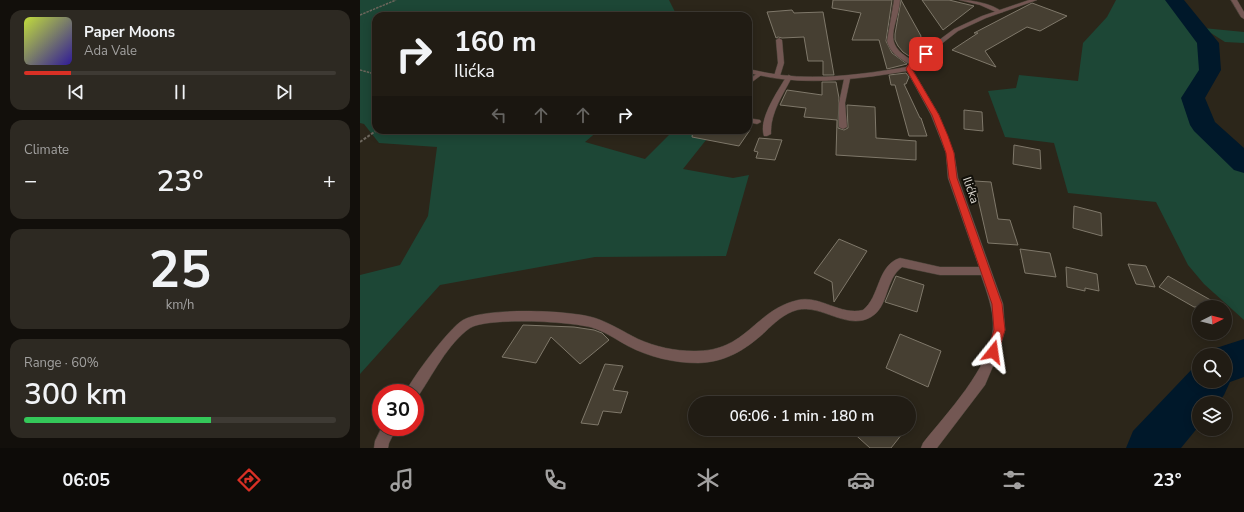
<!DOCTYPE html>
<html lang="en">
<head>
<meta charset="utf-8">
<style>
  :root { --surface:#211c14; --page:#2d2922; --text:#f1f3f6; --muted:#a2a1a0; --line:#3e3a34; --accent:#d93025 }
  body { margin:0; font-family:"Nunito Sans",sans-serif; background:var(--page); color:var(--text); height:100vh; display:flex; flex-direction:column; font-size:15px; white-space:nowrap }
  * { box-sizing:border-box; margin:0 }
  p { font-size:13px; color:var(--muted) }
  .icon { flex:none; width:22px; height:22px; fill:none; stroke:currentColor; stroke-width:2; stroke-linecap:round; stroke-linejoin:round }
  .map { position:relative; flex:1; overflow:hidden }
  .sheet { display:flex; flex-direction:column; gap:10px; padding:10px; background:#120f0b; width:360px }
  .sheet>* { flex:none }
  .guide { position:absolute; left:12px; top:12px; width:380px; height:122px; border-radius:12px; box-shadow:0 2px 10px #0003,0 0 0 1px var(--line); background:#211c14; color:var(--text); overflow:hidden }
  .needle { width:26px; rotate:84deg }
  .buttons { position:absolute; left:832px; top:300px; display:grid; gap:8px }
  .buttons a { display:grid; place-items:center; width:40px; height:40px; border-radius:50%; background:var(--surface); box-shadow:0 2px 10px #0003,0 0 0 1px var(--line); font-size:20px }
  .speed { position:absolute; left:12px; top:384px; display:flex; gap:8px; font-size:20px; font-weight:700; text-align:center }
  .speed>* { display:grid; place-content:center; width:52px; height:52px; border-radius:50%; background:var(--surface); box-shadow:0 2px 10px #0003,0 0 0 1px var(--line); line-height:1 }
  .speed .limit { border:6px solid #d22; background:#fff; color:#111 }
  .pin { position:absolute; display:grid; place-items:center; width:34px; height:34px; color:#fff; margin:-17px; border-radius:8px; box-shadow:0 2px 6px #0006 }
  .me { position:absolute; width:44px; margin:-22px; rotate:15deg; stroke-linejoin:round; filter:drop-shadow(0 0 3px #0008) }
  .turn { display:flex; align-items:center; gap:14px; height:84px; padding:0 16px; font-size:18px }
  .turn .icon { width:52px; height:52px; stroke-width:2.5 }
  .turn b { display:block; font-size:28px; line-height:34px }
  .lanes { display:flex; align-items:center; height:38px; padding:0 16px; background:#0003; justify-content:center; gap:20px; direction:ltr }
  .lanes .off { opacity:.35 }
  .big { font-size:30px; font-weight:600; line-height:1.1 }
  .sheet .tile { flex:1; display:flex; flex-direction:column; justify-content:center; gap:6px; min-width:0; padding:0 14px; border-radius:12px; background:var(--page) }
  .sheet .dial { align-items:center; gap:0 }
  .dial b { font-size:52px; line-height:1 }
  .song { display:flex; align-items:center; gap:12px }
  .cover { width:48px; height:48px; border-radius:6px; background:linear-gradient(135deg,hsl(70 70% 55%),hsl(250 70% 35%)) }
  .played { height:4px; border-radius:2px; background:linear-gradient(90deg,var(--accent) 15%,var(--line) 15%) }
  .keys { display:flex; justify-content:space-around; direction:ltr }
  .heat { display:flex; justify-content:space-between; align-items:center; font-size:22px; direction:ltr }
  .charge { height:6px; border-radius:3px; background:linear-gradient(90deg,#34c759 60%,var(--line) 0) }
  .trip { position:absolute; left:328px; top:396px; width:228px; height:40px; border-radius:20px; background:var(--surface); box-shadow:0 2px 10px #0003,0 0 0 1px var(--line); font-weight:600; line-height:40px; text-align:center }
  .tabs { display:flex; height:64px; justify-content:space-around; align-items:center; background:#0d0b08; color:var(--muted) }
  .tabs .icon { width:28px; height:28px }
  .tabs .selected { color:var(--accent) }
  .tabs b { font-size:18px; color:var(--text) }
  main { display:flex; flex:1; min-height:0 }
  .map>svg:first-child { display:block }
  .green { fill:#1d4736 }
  .lines { fill:none; stroke-linecap:round; stroke-linejoin:round }
  .river { fill:#00182a; fill-rule:evenodd }
  .building { fill:#463f32; stroke:#7f786a }
  .lane-casing { stroke:#484237; stroke-width:1 }
  .street-casing { stroke:#484237; stroke-width:1 }
  .path-far1 { stroke:#6c665c; stroke-width:1.5; stroke-dasharray:2.5 1; stroke-linecap:butt }
  .path { stroke:#6c665c; stroke-width:2; stroke-dasharray:3 1.5; stroke-linecap:butt }
  .lane { fill:#735753; fill-rule:evenodd }
  .street { fill:#735753; fill-rule:evenodd }
  .route { fill:#d93025; stroke:#8d1f18 }
  .labels { text-anchor:middle; dominant-baseline:central; stroke-width:4; stroke-linejoin:round; paint-order:stroke }
  .street-label { font-size:12px; fill:#dcd8d0; stroke:#12100a }
</style>
</head>
<body>
<main>
<section class="sheet">
<div class="tile">
<div class="song"><i class="cover"></i><div><b>Paper Moons</b><p>Ada Vale</p></div></div>
<div class="played"></div>
<div class="keys"><svg class="icon" aria-label="previous" viewBox="0 0 24 24"><path d="M18 5L8 12l10 7zM5 5v14"/></svg><svg class="icon" aria-label="pause" viewBox="0 0 24 24"><path d="M8 5v14M16 5v14"/></svg><svg class="icon" aria-label="next" viewBox="0 0 24 24"><path d="M6 5l10 7-10 7zM19 5v14"/></svg></div>
</div>
<div class="tile"><p>Climate</p>
<div class="heat"><a>−</a><b class="big">23°</b><a>+</a></div>
</div>
<div class="tile dial"><b>25</b><p>km/h</p></div>
<div class="tile"><p>Range · 60%</p><b class="big">300 km</b><div class="charge"></div></div>
</section>
<div class="map">
<svg width="884" height="448" viewBox="0 0 884 448">
  <rect width="100%" height="100%" fill="#2c261a"/>
  <g class="green">
    <polygon points="0,0 309,0 317,16 16,16 16,130 239,130 225,142 285,159 314,130 331,130 350,135 323,169 373,178 389,175 366,256 235,257 80,285 0,374 0,275 40,265 68,216 77,147 19,143 4,124 0,123"/>
    <path d="M756,0H810L844,45L846,56L838,84L824,105C831,130 863,153 884,168V320L844,284L828,265L796,202L708,193L694,143L645,137L628,91L656,88L659,75L718,81L723,43L747,17Z"/>
    <polygon points="843,28 884,32 884,43 865,42"/>
  </g>
  <g class="lines">
    <g class="river">
      <polygon points="805,0 824,0 859,43 861,70 845,98 855,122 884,148 884,173 874,170 834,131 830,125 821,98 839,70 837,43"/>
      <polygon points="884,339 884,377 870,382 864,395 858,403 839,403 839,426 821,448 766,448 773,431 834,367 839,364 839,381 865,381 865,355 848,355 850,350"/>
    </g>
  </g>
  <g class="building">
    <polygon points="473,0 532,0 526,41 532,53 547,64 527,69 519,40 492,40 501,13 472,8"/>
    <polygon points="541,0 561,36 557,50 555,51 555,56 552,58 543,52 538,46 535,40 535,34"/>
    <polygon points="562,0 589,0 614,6 583,30"/>
    <polygon points="672,3 707,16 680,31 667,27 625,51 636,67 592,50 618,33 614,33"/>
    <polygon points="432,10 434,13 463,12 474,75 463,75 463,61 448,61 444,37 422,38 418,37 416,38 407,12"/>
    <polygon points="546,73 549,77 546,84 544,84 560,118 561,118 567,136 549,136 535,85 531,85 529,75"/>
    <polygon points="462,82 476,82 479,98 478,128 484,130 488,128 487,105 515,107 516,138 556,141 556,160 476,155 477,120 444,117 446,108 420,105 427,90 462,95"/>
    <polygon points="604,110 622,112 623,131 604,129"/>
    <polygon points="333,130 390,130 379,146 332,137"/>
    <polygon points="399,138 422,140 415,160 396,158 398,152 394,151"/>
    <polygon points="654,145 680,150 681,169 653,164"/>
    <polygon points="614,181 631,182 638,219 650,220 658,245 628,243"/>
    <polygon points="714,206 741,213 742,236 713,228"/>
    <polygon points="479,239 507,251 474,302 472,282 454,273"/>
    <polygon points="660,249 690,253 696,277 665,273"/>
    <polygon points="768,264 786,266 795,287 776,284"/>
    <polygon points="706,267 737,274 739,291 725,288 725,291 707,287"/>
    <polygon points="536,276 564,285 557,312 525,302"/>
    <polygon points="808,276 863,307 834,307 799,287"/>
    <polygon points="163,325 214,327 234,330 242,333 249,340 220,364 191,337 176,363 142,357"/>
    <polygon points="540,334 581,351 568,387 526,368"/>
    <polygon points="245,364 263,366 253,390 268,392 261,413 243,411 238,425 221,423"/>
    <polygon points="489,429 546,429 531,448 510,448"/>
  </g>
  <g class="lines">
    <g class="lane-casing">
      <g id="lane">
        <path d="M599,0C613,0 630,3 643,12L638,13L620,5Z"/>
        <polygon points="419,38 422,40 424,63 420,76 417,78 414,76 418,63 416,40"/>
        <polygon points="399,72 404,73 388,85 388,80"/>
        <path d="M429,75L432,77C423,95 410,113 411,134L407,136H404C398,119 418,91 426,77Z"/>
        <polygon points="487,77 490,79 485,103 487,127 483,129 479,127 479,103 484,79"/>
        <polygon points="388,118 400,120 401,122 397,124 388,122"/>
      </g>
    </g>
    <g class="street-casing">
      <g id="street">
        <path d="M534,0H540C538,27 520,43 552,60L594,29L622,16L669,0H677L626,18L598,31L557,63L552,69L579,115L594,153L598,178L643,304L645,330L639,352L625,385L577,448H561L563,443C586,414 631,367 633,329C634,310 627,293 621,275H580L542,267C525,279 529,307 511,317C487,331 462,304 437,310C425,313 414,323 405,332C385,350 366,362 338,363C314,363 289,357 268,346C257,340 247,333 236,329C217,321 126,317 110,328C88,343 72,376 57,398H55V393H45C52,378 89,328 103,320C125,307 210,310 235,318C250,323 264,332 278,339C296,347 315,351 334,351C387,352 394,310 438,300C460,295 481,316 503,310C520,297 517,265 540,258L580,267H619L588,178L586,153L571,115L547,71C505,78 464,84 421,79C410,78 399,75 388,73V69C399,71 410,74 421,75C463,80 505,74 546,67L549,64C539,58 530,53 527,41Z"/>
        <polygon points="871,0 877,0 884,12 884,19 881,17"/>
        <polygon points="22,427 37,427 29,443 28,448 14,448 15,441"/>
      </g>
    </g>
    <g class="path-far1">
      <polyline points="0,15 36,0"/>
      <polyline points="0,70 15,74 15,76"/>
    </g>
    <g class="path">
      <polyline points="15,75 16,80"/>
      <polyline points="0,142 17,130"/>
    </g>
    <use href="#lane" class="lane"/>
    <use href="#street" class="street"/>
  </g>
  <polygon class="route" points="566,52 569,54 568,56 555,64 552,69 579,115 588,136 594,153 597,178 642,304 645,330 637,356 633,357 629,356 627,352 634,330 632,304 589,178 586,153 580,136 572,115 546,69 550,62"/>
  <g class="labels">
    <g class="street-label">
      <text transform="translate(611 190) rotate(71)">Ilićka</text>
    </g>
  </g>
</svg>
<div class="buttons">
<a><svg class="needle" viewBox="-14 -14 28 28"><path d="M0-13l5 13h-10z" fill="#e53935"/><path d="M0 13l5-13h-10z" fill="#a2a1a0"/></svg></a>
<a><svg class="icon" aria-label="search" viewBox="0 0 24 24"><circle cx="10" cy="10" r="6"/><path d="M15 15l6 6"/></svg></a>
<a><svg class="icon" aria-label="layers" viewBox="0 0 24 24"><path d="M12 4l9 5-9 5-9-5zM3 14l9 5 9-5"/></svg></a>
</div>
<div class="speed"><div class="limit">30</div></div>
<div class="pin" style="left:566px;top:54px;background:#d93025"><svg class="icon" aria-label="arrive" viewBox="0 0 24 24"><path d="M6 21V4h12l-3 4 3 4H6"/></svg></div>
<svg class="me" style="left:633px;top:352px" viewBox="-20 -20 40 40"><path d="M0-17L14 15 0 8-14 15z" fill="#d93025" stroke="#fff" stroke-width="4"/></svg>
<div class="trip">06:06 · 1 min · 180 m</div>
<div class="guide">
<div class="turn"><svg class="icon" aria-label="right" viewBox="0 0 24 24"><path d="M7 20v-9h11M14 6l5 5-5 5"/></svg><div><b>160 m</b>Ilićka</div></div>
<div class="lanes"><svg class="icon off" aria-label="left" viewBox="0 0 24 24"><path d="M17 20v-9H6M10 6l-5 5 5 5"/></svg><svg class="icon off" aria-label="ahead" viewBox="0 0 24 24"><path d="M12 20V5M6 11l6-6 6 6"/></svg><svg class="icon off" aria-label="ahead" viewBox="0 0 24 24"><path d="M12 20V5M6 11l6-6 6 6"/></svg><svg class="icon" aria-label="right" viewBox="0 0 24 24"><path d="M7 20v-9h11M14 6l5 5-5 5"/></svg></div>
</div>
</div>
</main>
<nav class="tabs">
<b>06:05</b>
<svg class="icon selected" aria-label="directions" viewBox="0 0 24 24"><path d="M12 3l9 9-9 9-9-9zM9 14v-3h6M13 9l2 2-2 2"/></svg>
<svg class="icon" aria-label="music" viewBox="0 0 24 24"><path d="M9 18V5l10-2v13"/><circle cx="6" cy="18" r="3"/><circle cx="16" cy="16" r="3"/></svg>
<svg class="icon" aria-label="phone" viewBox="0 0 24 24"><path d="M5 4h4l2 5-3 2q2 4 5 5l2-3 5 2v4C11 20 4 13 5 4z"/></svg>
<svg class="icon" aria-label="climate" viewBox="0 0 24 24"><path d="M12 3v18M4 7l16 10M4 17L20 7"/></svg>
<svg class="icon" aria-label="car" viewBox="0 0 24 24"><path d="M5 17H2v-5l4-1 3-4h7l3 4 3 1v5h-3M9 17h6M6 11h13"/><circle cx="7" cy="17" r="2"/><circle cx="17" cy="17" r="2"/></svg>
<svg class="icon" aria-label="filters" viewBox="0 0 24 24"><path d="M4 7h16M4 17h16"/><circle cx="9" cy="7" r="2"/><circle cx="15" cy="17" r="2"/></svg>
<b>23°</b>
</nav>
</body>
</html>
